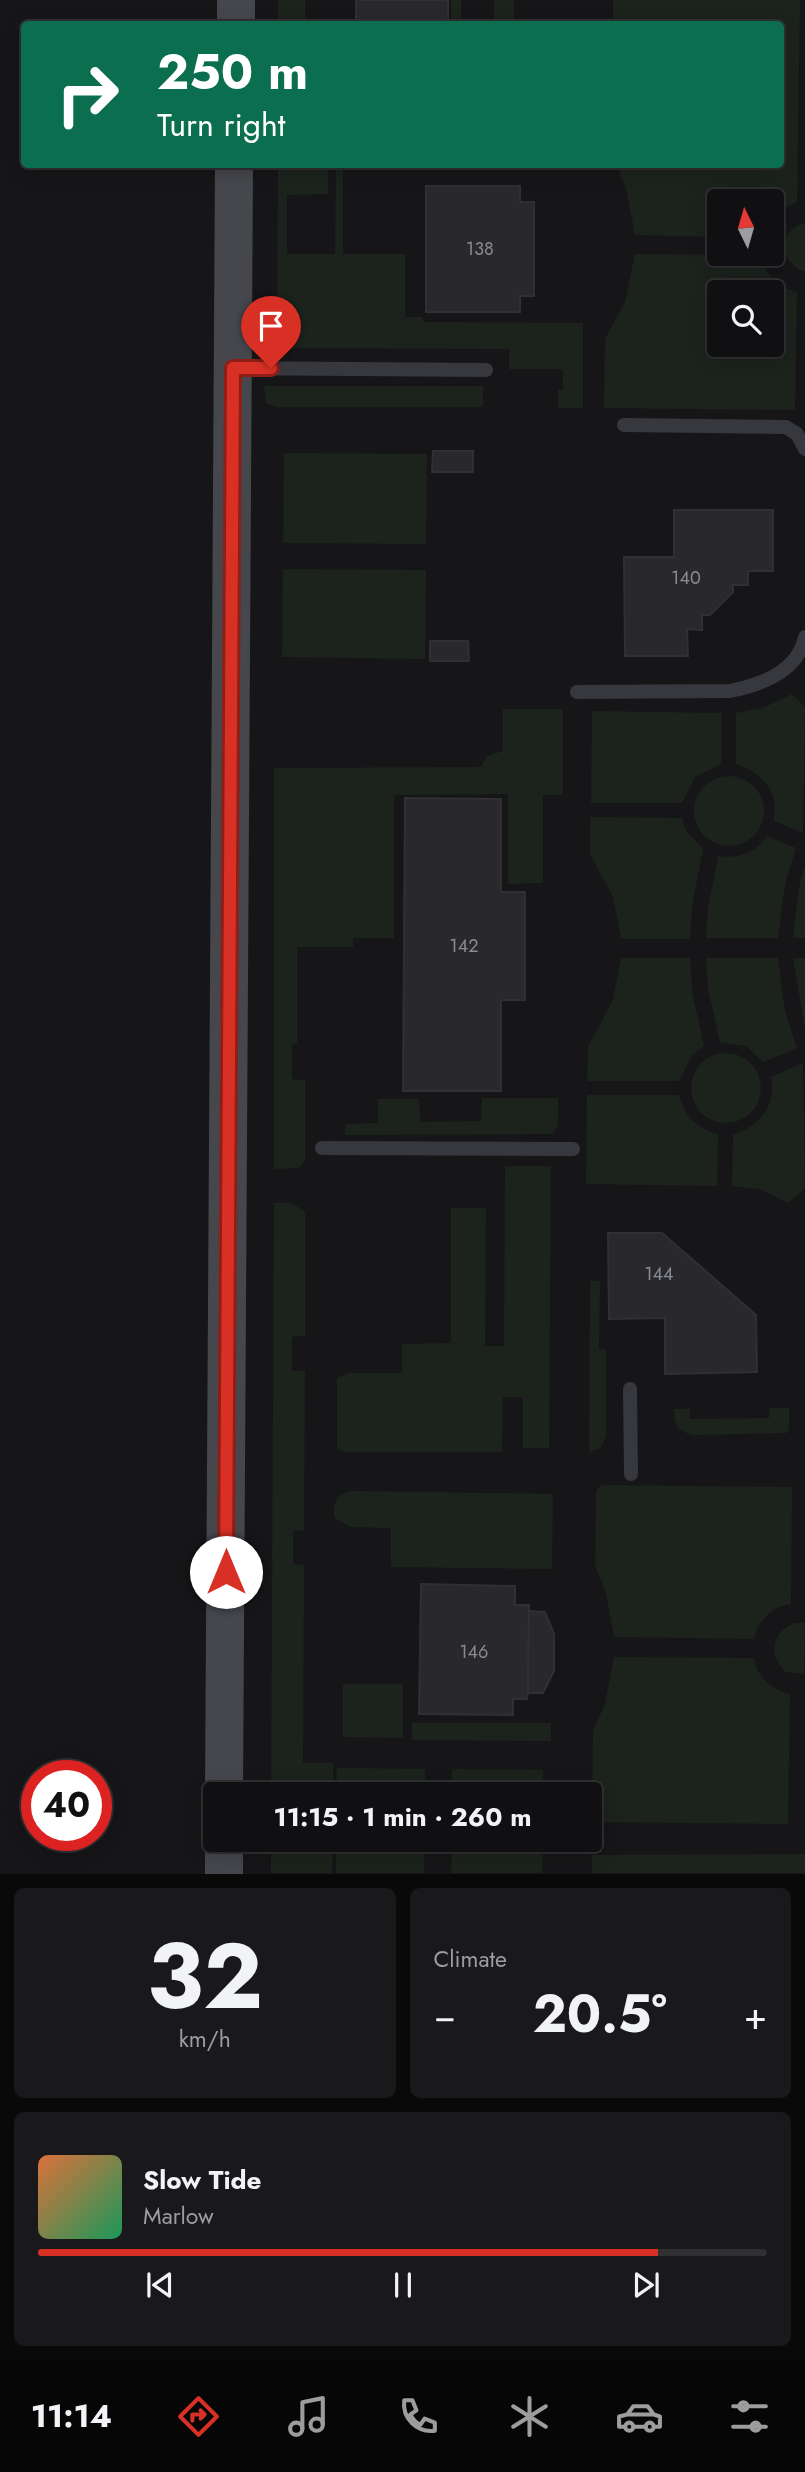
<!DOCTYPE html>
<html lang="en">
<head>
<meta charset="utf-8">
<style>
  :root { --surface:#101012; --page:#19191b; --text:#f1f3f6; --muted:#9c9d9f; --line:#303032; --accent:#d93025 }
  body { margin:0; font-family:Jost,sans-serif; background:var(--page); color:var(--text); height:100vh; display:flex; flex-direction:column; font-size:26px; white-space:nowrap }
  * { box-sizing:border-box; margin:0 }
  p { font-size:23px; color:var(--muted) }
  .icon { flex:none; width:38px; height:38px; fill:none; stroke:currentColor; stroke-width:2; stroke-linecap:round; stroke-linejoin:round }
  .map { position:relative; height:1874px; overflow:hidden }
  .drawer { display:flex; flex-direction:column; gap:14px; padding:14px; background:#09090a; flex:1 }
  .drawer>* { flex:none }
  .guide { position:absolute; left:21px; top:21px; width:763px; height:147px; border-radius:7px; box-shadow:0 4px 18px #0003,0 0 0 2px var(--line); background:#0b6e4f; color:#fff; overflow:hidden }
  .needle { width:46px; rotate:355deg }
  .buttons { position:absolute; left:707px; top:189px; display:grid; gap:14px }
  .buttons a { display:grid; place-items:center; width:77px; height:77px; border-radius:7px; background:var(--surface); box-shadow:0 4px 18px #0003,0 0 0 2px var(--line); font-size:35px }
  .speed { position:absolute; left:21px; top:1760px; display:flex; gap:14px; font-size:35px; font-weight:700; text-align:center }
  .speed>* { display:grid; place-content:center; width:91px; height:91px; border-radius:50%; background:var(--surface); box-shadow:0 4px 18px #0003,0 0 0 2px var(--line); line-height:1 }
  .speed .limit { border:10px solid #d22; background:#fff; color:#111 }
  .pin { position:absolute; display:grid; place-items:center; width:60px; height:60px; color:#fff; margin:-72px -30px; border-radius:50% 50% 50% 0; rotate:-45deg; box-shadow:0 0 7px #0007 }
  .pin .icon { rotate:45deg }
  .me { position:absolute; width:77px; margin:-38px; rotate:0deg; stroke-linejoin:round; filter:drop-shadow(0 0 5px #0008) }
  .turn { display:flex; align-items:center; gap:24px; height:147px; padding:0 21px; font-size:32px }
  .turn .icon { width:91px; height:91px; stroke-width:2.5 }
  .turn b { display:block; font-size:49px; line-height:60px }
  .big { font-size:52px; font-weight:700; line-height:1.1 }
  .drawer .widget { flex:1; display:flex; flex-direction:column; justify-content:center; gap:10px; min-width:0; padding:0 24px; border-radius:10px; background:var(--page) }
  .drawer .dial { align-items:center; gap:0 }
  .dial b { font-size:91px; line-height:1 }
  .song { display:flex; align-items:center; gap:21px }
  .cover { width:84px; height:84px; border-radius:10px; background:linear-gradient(135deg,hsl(20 70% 55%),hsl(150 70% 35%)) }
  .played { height:7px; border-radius:4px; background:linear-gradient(90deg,var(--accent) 85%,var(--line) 85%) }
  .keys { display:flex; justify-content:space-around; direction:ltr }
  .heat { display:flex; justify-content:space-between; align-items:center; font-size:38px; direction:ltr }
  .drawer .tiles { flex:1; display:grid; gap:14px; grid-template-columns:1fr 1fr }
  .widget:last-child { grid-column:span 2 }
  .trip { position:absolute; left:203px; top:1782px; width:399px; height:70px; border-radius:7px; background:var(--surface); box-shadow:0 4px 18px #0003,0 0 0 2px var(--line); font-weight:700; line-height:70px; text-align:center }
  .tabs { display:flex; height:112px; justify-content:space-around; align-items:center; background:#060607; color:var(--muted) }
  .tabs .icon { width:49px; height:49px }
  .tabs .active { color:var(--accent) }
  .tabs b { font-size:32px; color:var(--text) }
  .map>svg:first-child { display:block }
  .green { fill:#1c231d; fill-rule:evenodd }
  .building { fill:#29292c; stroke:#303034; stroke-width:2 }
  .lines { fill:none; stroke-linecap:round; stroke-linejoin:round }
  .lane { stroke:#37383d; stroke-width:14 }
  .secondary { stroke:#45474d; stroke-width:38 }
  .route-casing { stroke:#8d1f18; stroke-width:18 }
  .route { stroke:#d93025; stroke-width:12 }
  .labels { text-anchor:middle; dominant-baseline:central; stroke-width:7; stroke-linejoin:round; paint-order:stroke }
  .number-label { font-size:18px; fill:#888b94 }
</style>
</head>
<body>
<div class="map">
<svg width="805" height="1874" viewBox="0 0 805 1874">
  <rect width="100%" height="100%" fill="#161618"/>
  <g class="green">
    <rect x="278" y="0" width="27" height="24"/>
    <rect x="451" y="0" width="10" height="24"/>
    <rect x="494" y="0" width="20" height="24"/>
    <polygon points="613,0 800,0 797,202 779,210 772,217 772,201 719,201 719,237 635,235 626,188 616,165 780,164 780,24 613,24"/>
    <polygon points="278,165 328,165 328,194 287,195 287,254 335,254 336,165 343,165 343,254 405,254 405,317 423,317 423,322 583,323 583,408 558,408 558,390 563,389 563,369 509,369 509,349 277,348"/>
    <path d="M805,223V271H802C778,259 778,230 805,223Z"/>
    <path d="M635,254L761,255C764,274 779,288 797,292L795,410L604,408L605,339L625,302ZM772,292V345H719V292Z"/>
    <polygon points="264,386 483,386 483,407 277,407 266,403"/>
    <polygon points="284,453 427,454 426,544 283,543"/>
    <polygon points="283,569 426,570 425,659 282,657"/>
    <path d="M792,694L805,707L803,833L774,821C779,792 763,773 736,764V713L763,708Z"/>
    <polygon points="503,709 563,709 563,795 543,795 543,883 508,884 508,794 394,795 394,938 353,938 353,947 297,947 297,1043 292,1044 292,1079 305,1080 305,1161 299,1168 274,1169 274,768 481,767 487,756 503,751"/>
    <polygon points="592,711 722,713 721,764 695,777 682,803 591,803"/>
    <circle cx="729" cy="811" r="35"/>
    <polygon points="590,817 682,818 686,831 703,849 692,906 690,939 621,939 613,897 590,854"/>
    <path d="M767,836L796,848L785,884L778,938H706L708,907L718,856C738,859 755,853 767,836Z"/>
    <polygon points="805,866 805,938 793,938 799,887"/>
    <polygon points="621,958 690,958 692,991 704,1046 692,1055 679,1081 587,1081 588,1047 613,1000"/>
    <polygon points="706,958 778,958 785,1012 797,1048 763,1062 746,1046 720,1042 708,989"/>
    <polygon points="793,958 805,958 805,1028"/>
    <circle cx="726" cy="1088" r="35"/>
    <path d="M803,1063L805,1188L788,1203L760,1189L732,1186L733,1135C759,1126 777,1106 771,1077Z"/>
    <path d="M587,1095H679C685,1117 696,1128 718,1134L717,1186L586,1184Z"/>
    <polygon points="482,1098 558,1098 558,1126 551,1134 345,1135 345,1124 378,1123 378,1099 419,1099 420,1122 481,1121"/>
    <polygon points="505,1166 551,1166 549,1448 523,1448 523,1397 503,1397 502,1452 344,1452 337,1448 337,1378 349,1373 402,1373 402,1344 451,1343 451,1208 486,1208 485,1346 504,1346"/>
    <polygon points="274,1203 292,1203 305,1212 305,1336 292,1337 292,1371 305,1371 304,1530 293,1531 293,1564 304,1565 303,1763 333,1763 333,1794 271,1794"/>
    <polygon points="590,1281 600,1281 599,1349 606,1350 606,1436 600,1449 589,1452"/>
    <path d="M770,1408H789V1430L786,1433L695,1435C678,1432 674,1426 674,1409H690V1419L769,1418Z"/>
    <path d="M602,1485L792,1487L791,1604C772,1606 758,1621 754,1639L614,1637L606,1592L595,1566L596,1491Z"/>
    <path d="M351,1491L553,1494L552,1569L391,1567V1528L351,1527L335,1518C331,1504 337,1494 351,1491Z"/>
    <path d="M795,1623H805L804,1674L786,1672C768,1655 771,1632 795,1623Z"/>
    <path d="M614,1657L754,1658C757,1677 771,1690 790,1694L788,1824L592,1822L593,1731L605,1704Z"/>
    <polygon points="343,1684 403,1684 403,1738 343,1737"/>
    <polygon points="412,1723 551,1723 551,1741 412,1740"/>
    <polygon points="337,1768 425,1769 425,1794 336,1794"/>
    <polygon points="452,1769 543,1770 543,1794 452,1794"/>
    <polygon points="271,1839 333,1839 332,1873 271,1873"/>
    <rect x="336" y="1839" width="88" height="34"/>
    <polygon points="452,1839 543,1839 542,1873 451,1873"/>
    <polygon points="805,1854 805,1873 592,1873 592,1855"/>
  </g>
  <g class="building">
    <rect x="356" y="0" width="92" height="24"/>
    <polygon points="426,186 520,186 520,202 534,202 534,296 520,296 520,312 426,312"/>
    <polygon points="433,451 473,451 473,472 432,472"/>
    <polygon points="674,510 773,510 773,571 748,571 748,585 733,585 733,592 710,615 702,615 702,630 687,629 688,656 625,656 624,557 674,557"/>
    <polygon points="430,641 468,641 469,661 430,661"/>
    <polygon points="405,798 501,799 501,892 525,892 525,1000 501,1000 501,1091 403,1091"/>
    <polygon points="608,1233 662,1233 756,1315 757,1372 665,1374 665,1318 609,1319"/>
    <polygon points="421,1584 515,1586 515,1605 529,1605 528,1693 527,1699 513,1699 513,1715 419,1714"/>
    <polygon points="529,1611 545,1612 554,1634 554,1671 543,1693 528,1693"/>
  </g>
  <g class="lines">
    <g class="lane">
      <polyline points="234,368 486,370"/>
      <polyline points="624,425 786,427 797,434 805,449"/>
      <path d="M577,692L730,691C760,685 798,672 805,637"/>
      <polyline points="322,1148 573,1149"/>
      <polyline points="630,1389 631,1474"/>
    </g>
    <g class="secondary">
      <polyline points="236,24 236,0"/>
      <polyline points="224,1794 234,164"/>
      <polyline points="224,1874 224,1839"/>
    </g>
  </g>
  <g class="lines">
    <g class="route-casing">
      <polyline id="route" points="226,1572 233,368 271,368"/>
    </g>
    <use href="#route" class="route"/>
  </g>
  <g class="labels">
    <g class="number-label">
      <text x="480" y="249">138</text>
      <text x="686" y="578">140</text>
      <text x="464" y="946">142</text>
      <text x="659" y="1274">144</text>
      <text x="474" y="1652">146</text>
    </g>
  </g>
</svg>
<div class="buttons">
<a><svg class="needle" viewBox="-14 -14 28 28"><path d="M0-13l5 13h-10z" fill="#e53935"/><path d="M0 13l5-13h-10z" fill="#9c9d9f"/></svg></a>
<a><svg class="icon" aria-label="search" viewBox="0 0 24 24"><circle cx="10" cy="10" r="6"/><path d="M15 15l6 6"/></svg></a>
</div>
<div class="speed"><div class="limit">40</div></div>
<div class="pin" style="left:271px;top:368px;background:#d93025"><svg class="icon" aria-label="arrive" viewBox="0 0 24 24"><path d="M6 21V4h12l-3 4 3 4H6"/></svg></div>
<svg class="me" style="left:226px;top:1572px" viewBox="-20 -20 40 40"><circle r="19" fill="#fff"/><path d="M0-13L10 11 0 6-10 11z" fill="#d93025"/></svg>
<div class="trip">11:15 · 1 min · 260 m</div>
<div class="guide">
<div class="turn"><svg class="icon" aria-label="right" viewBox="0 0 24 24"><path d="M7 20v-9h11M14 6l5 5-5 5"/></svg><div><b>250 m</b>Turn right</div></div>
</div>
</div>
<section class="drawer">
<div class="tiles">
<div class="widget dial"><b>32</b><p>km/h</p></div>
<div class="widget"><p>Climate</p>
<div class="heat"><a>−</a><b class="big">20.5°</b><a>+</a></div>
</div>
<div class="widget">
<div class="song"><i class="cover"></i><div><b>Slow Tide</b><p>Marlow</p></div></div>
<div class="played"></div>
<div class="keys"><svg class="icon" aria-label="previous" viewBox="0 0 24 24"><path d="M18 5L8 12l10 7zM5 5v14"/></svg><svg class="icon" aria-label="pause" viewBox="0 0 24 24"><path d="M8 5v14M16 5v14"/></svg><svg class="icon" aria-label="next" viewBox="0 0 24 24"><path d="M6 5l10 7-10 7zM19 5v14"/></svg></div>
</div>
</div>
</section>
<nav class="tabs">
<b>11:14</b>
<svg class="icon active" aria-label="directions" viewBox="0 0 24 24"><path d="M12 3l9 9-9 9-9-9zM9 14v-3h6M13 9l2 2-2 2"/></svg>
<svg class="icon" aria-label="music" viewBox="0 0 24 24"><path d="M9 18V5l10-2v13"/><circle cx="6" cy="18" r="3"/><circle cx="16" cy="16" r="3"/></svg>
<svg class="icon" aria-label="phone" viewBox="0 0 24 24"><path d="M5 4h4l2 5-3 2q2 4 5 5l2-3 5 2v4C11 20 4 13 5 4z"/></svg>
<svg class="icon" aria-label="climate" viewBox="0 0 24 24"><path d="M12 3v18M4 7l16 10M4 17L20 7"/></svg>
<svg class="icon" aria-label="car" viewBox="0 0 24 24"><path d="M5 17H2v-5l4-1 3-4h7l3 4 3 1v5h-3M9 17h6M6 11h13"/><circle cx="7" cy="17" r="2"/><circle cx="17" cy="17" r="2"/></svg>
<svg class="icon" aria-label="filters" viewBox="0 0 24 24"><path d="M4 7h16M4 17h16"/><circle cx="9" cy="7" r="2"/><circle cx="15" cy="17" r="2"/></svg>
</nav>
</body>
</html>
